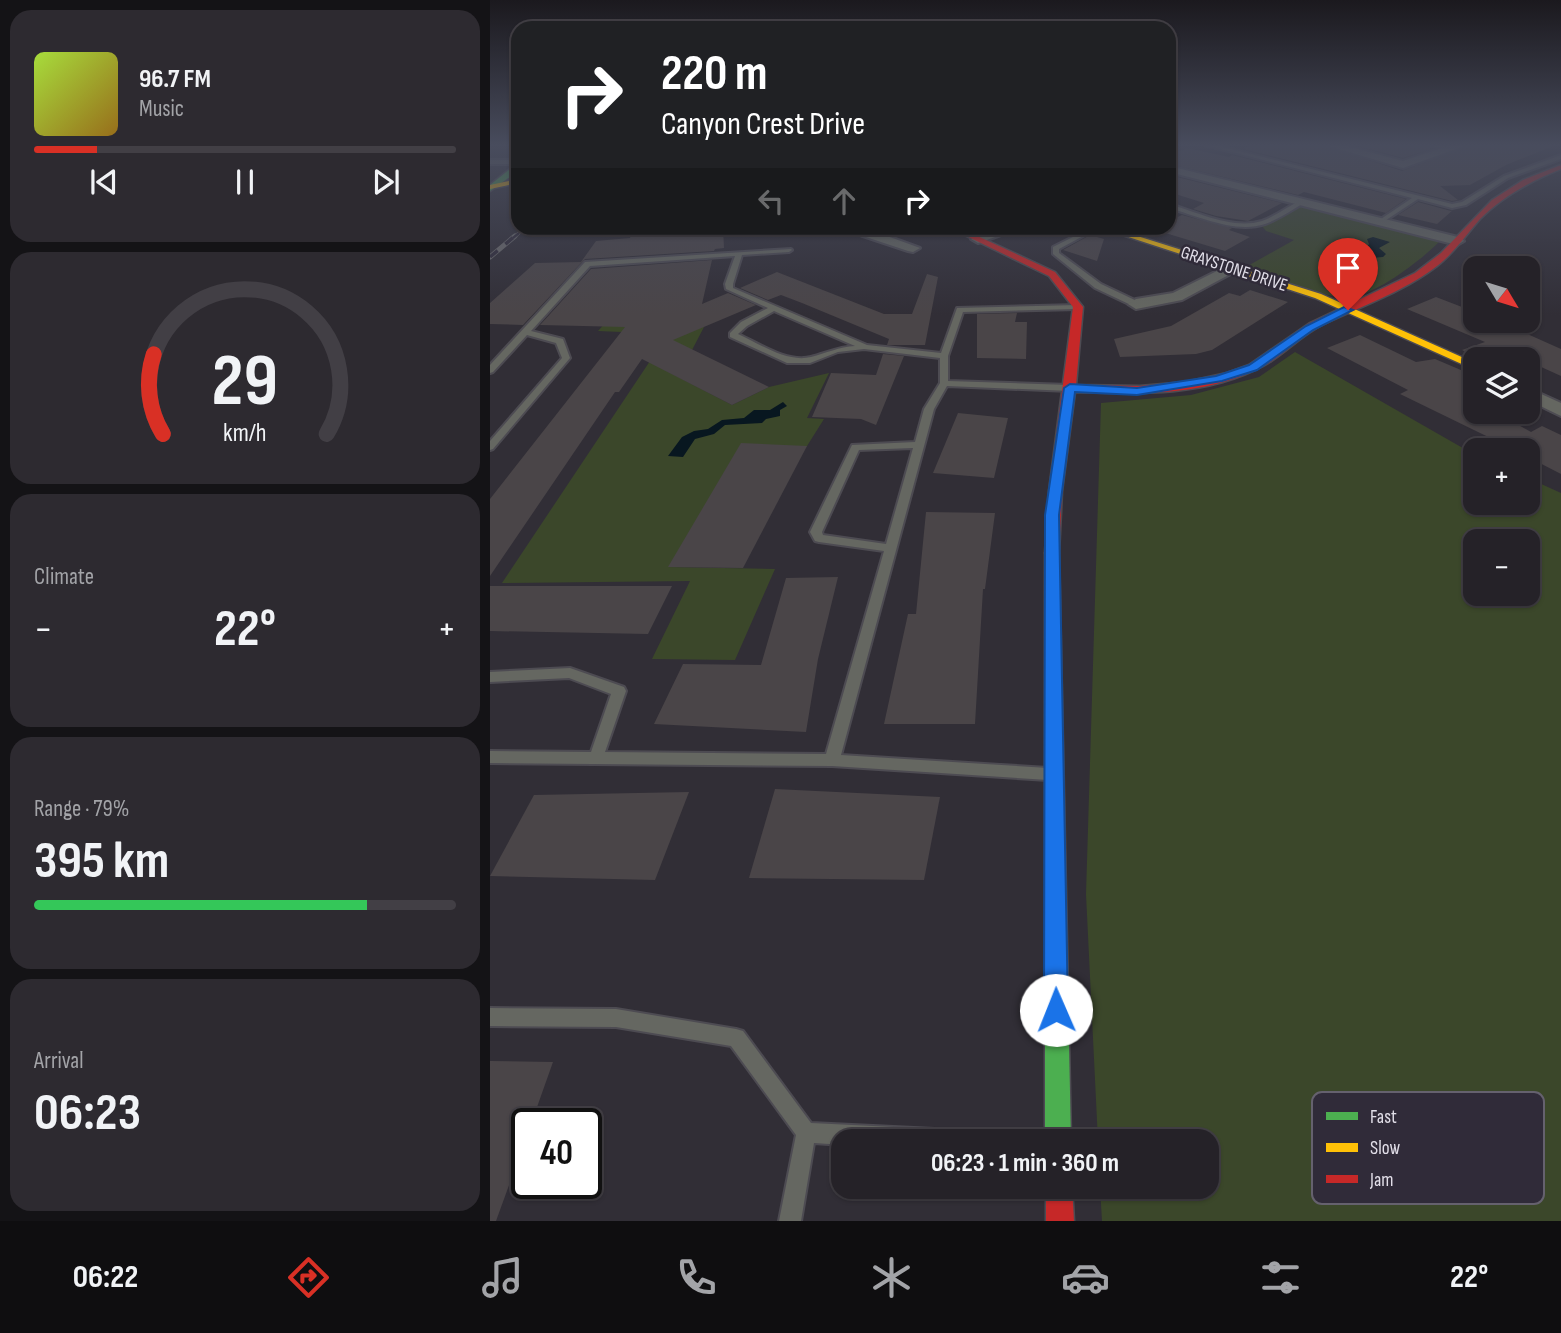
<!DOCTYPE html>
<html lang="en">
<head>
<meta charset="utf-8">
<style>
  :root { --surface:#252228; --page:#2d2a30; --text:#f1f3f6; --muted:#a3a4a8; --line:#423f45; --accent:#d93025 }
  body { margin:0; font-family:"Sofia Sans Condensed",sans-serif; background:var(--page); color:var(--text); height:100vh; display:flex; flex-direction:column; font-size:26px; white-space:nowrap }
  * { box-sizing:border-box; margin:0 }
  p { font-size:23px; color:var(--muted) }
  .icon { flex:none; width:38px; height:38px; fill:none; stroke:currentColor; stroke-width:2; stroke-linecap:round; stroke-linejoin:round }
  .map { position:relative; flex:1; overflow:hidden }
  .sheet { display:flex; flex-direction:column; gap:10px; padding:10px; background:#141316; width:490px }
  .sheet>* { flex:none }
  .hud { position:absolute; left:21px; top:21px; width:665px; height:214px; border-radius:21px; box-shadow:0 2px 5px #0004,0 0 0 2px var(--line); background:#202124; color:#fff; overflow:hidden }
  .needle { width:46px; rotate:128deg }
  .fabs { position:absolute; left:973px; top:256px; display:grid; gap:14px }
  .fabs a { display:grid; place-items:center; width:77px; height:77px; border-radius:14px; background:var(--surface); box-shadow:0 2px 5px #0004,0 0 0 2px var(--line); font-size:35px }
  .speed { position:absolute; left:21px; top:1108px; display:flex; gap:14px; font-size:35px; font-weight:700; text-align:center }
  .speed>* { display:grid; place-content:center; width:91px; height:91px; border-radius:50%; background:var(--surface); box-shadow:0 2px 5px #0004,0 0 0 2px var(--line); line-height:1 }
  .speed .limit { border:4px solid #111; border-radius:10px; background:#fff; color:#111 }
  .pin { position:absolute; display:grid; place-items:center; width:60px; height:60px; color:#fff; margin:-72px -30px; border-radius:50% 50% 50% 0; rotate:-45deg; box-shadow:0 0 7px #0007 }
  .pin .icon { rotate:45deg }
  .me { position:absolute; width:77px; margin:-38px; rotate:359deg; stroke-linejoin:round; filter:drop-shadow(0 0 5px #0008) }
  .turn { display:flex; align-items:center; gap:24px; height:147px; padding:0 35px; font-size:32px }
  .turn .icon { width:91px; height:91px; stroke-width:2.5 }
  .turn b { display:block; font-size:49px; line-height:60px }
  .lanes { display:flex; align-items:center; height:66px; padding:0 35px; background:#0003; justify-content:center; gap:35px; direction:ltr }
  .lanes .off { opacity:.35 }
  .big { font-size:52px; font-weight:700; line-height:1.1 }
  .sheet .tile { flex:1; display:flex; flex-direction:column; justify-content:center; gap:10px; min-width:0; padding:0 24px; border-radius:21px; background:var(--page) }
  .sheet .dial { align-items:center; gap:0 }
  .dial svg { height:182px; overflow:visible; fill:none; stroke:var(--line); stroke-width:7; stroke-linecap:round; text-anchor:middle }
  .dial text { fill:var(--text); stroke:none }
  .song { display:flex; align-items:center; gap:21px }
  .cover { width:84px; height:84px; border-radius:10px; background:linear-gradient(135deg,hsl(80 70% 55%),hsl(40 70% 35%)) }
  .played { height:7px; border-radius:4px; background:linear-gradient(90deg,var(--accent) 15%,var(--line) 15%) }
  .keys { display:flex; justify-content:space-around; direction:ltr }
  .heat { display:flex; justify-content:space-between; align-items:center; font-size:38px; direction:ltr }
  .charge { height:10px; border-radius:5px; background:linear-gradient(90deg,#34c759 79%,var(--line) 0) }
  .trip { position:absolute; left:341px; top:1129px; width:388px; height:70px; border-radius:21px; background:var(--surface); box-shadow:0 2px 5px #0004,0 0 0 2px var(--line); font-weight:700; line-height:70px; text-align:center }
  .tabs { display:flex; height:112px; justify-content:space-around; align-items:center; background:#0f0e10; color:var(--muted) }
  .tabs .icon { width:49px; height:49px }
  .tabs .current { color:var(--accent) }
  .tabs b { font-size:32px; color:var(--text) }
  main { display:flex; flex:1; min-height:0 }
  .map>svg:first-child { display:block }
  .green { fill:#3b472a; fill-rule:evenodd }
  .water { fill:#081720 }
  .building { fill:#4a4548 }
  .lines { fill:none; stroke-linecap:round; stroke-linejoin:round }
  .lane-casing { stroke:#4d4b52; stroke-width:4 }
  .street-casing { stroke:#4d4b52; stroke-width:4 }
  .fast-casing { stroke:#4d4b52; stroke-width:3 }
  .slow-casing { stroke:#4d4b52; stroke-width:3 }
  .jam-casing { stroke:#4d4b52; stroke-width:3 }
  .lane { fill:#656761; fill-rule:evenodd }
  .street { fill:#656761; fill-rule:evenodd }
  .fast { fill:#4caf50; fill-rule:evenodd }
  .slow { fill:#ffc107; fill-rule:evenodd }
  .jam { fill:#c62828; fill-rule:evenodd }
  .rail-far1-casing { stroke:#6c6b6c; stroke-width:3.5 }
  .rail-casing { stroke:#6c6b6c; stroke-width:5 }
  .rail-far1 { stroke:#302b39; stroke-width:2.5; stroke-dasharray:8; stroke-linecap:butt }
  .rail { stroke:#302b39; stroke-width:3.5; stroke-dasharray:10; stroke-linecap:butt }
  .route { fill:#1a73e8; stroke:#114b97; stroke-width:2 }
  .labels { text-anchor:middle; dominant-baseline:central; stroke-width:5; stroke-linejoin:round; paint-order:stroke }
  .far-street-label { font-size:18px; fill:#e2dfe9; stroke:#302b39 }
  .key { fill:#302b39; stroke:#65616e; stroke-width:2 }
  .key-label { font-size:19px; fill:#e2dfe9 }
</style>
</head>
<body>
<main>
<section class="sheet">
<div class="tile">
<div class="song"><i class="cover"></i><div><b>96.7 FM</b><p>Music</p></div></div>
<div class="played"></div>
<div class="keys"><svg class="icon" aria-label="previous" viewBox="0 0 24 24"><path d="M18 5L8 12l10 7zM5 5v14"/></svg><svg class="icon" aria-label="pause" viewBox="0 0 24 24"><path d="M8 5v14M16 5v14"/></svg><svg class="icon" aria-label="next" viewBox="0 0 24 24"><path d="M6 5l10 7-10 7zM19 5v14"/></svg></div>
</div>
<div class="tile dial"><svg viewBox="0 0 100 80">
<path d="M14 69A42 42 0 1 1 86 69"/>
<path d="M14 69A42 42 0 0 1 10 34" stroke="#d93025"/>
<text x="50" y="56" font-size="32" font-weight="700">29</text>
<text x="50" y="72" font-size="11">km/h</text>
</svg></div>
<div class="tile"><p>Climate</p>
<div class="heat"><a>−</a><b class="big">22°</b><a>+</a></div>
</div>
<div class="tile"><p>Range · 79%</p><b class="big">395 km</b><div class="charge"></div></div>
<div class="tile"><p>Arrival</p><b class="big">06:23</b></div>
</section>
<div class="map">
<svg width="1071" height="1221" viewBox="0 0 1071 1221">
  <rect width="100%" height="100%" fill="#312e36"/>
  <g class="green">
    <path d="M812,205L944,239L949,242C930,261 889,292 863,297C838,301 780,276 754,268L804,240L776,231L772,226Z"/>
    <polygon points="148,286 167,306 214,327 202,350 167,366 242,405 279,387 339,373 317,418 334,419 317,446 179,567 285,569 245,660 162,659 200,581 12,583 178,334 108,331"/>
    <path d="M805,352L985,455V502H1038V478L1071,493V1221H612L610,1187L718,1186V1141H608L596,894L611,403L701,395L769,377ZM985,541H1038V593H985Z"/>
  </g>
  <g class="water">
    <polygon points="883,237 900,242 889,248 896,254 893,257 868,259 867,266 859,267 846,263 846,251 877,247 879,244 877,239"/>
    <polygon points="293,402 297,406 290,410 290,416 276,419 272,423 235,425 224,434 205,439 193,457 178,456 192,437 204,431 218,429 232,420 254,418 264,410 280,410"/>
  </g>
  <g class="building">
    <polygon points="764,144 830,144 912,171 982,144 1066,145 1016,165 980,185 950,186 968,200 962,201 753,149"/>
    <polygon points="860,144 934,144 942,149 913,158"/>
    <polygon points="679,148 691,151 697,148 739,157 742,155 916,199 896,213 814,192 808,195 679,164"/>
    <polygon points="679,175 792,203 758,221 726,216 703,209 714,203 679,192"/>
    <polygon points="928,202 961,211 963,210 947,224 908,215"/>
    <polygon points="692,215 742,228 739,230 760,237 735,251 662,229 679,228 679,221"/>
    <polygon points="144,228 233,228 234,248 225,249 224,251 95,259 33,325 0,324 0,303 45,263 91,262 106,241 140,238"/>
    <polygon points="600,235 614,239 607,261 573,250"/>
    <polygon points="222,260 212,304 238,293 266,305 183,340 279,387 242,405 152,359 129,392 125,392 0,576 0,499 135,327 50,325 101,269"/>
    <polygon points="287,272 394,314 422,314 437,274 448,277 435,345 397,345 399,339 312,303 291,295 278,300 250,288"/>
    <polygon points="760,290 798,302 722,350 706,354 630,357 624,339 681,326 739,293 750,296"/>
    <polygon points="946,297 985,312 985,320 1008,321 1071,349 1071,376 1038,361 1038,359 989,359 972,350 995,342 917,309"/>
    <polygon points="527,313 525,322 537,322 536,359 487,358 487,314"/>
    <polygon points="870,335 926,362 945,359 985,376 985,411 1004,411 1041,432 1052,426 1071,435 1071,474 1038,457 1038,450 1025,450 910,394 918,390 837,348"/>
    <polygon points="393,354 414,356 386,425 371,419 322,417 341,373 386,375"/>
    <polygon points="468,413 518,418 504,478 443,473"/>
    <polygon points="251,443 317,446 253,568 178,567"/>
    <polygon points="436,512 505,513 495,589 493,589 485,724 394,724 418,614 426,614"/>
    <polygon points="348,577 328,659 316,732 164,724 193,664 271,665 296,578"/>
    <polygon points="0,586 182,586 158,634 0,631"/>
    <polygon points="285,789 450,797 434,880 259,878"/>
    <polygon points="199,792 165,880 0,876 44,795"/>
    <polygon points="0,1061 63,1062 41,1124 37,1124 37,1136 6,1221 0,1221"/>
  </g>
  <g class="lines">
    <g class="lane-casing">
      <g id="lane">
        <polygon points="711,144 721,144 962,204 972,202 1014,176 1071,155 1071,159 1018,178 976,205 962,208 928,199 890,224 887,222 888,221 922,198"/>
        <polygon points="937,144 946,144 961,149 958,151"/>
        <rect x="0" y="160" width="28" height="4"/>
        <path d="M812,200L814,203C802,210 789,219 775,224C745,234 708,216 679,208V204C707,212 743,230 772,221C786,216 798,206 812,200Z"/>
        <polygon points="85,228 92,228 87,231 83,231"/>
        <polygon points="601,228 608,228 569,249 569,253 611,284 649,302 649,306 643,306 605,288 563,254 563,247"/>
        <path d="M301,249L302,250L299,252L252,255L243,284V288L377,345L451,353L467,308L588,305L592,307L588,309L473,312L458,356V381L580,385L584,388L580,391L457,386L444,409L351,755L558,768L563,770L565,774L563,778L558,780L342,766L0,763V751L101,752L121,694L79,678L0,682V672L80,668L134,687L136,691L115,752L336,754L394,551L329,542L325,541L320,532L362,445L425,442L434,409L450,383V358L374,349L348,352L320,363H297L240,337V333L251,322L278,308L236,289L235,284L245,256L100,266L41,331L73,339L80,358L3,449L0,450V441L72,358L66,343L37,335L3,372L0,373V365L95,262ZM284,311L365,346C349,347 336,353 321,357C297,363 270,344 248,334L257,326ZM423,448L396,544L333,535L332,532L369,450Z"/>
        <polygon points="0,1008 126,1009 246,1029 253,1031 321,1123 486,1131 493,1134 496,1141 354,1141 354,1145 324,1143 311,1221 289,1221 306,1135 241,1046 126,1027 0,1026"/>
      </g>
    </g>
    <g class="street-casing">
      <g id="street">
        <polygon points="832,144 849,144 913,161 964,144 980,144 913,168"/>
        <polygon points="679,166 972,238 974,241 967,245 679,172"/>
        <polygon points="357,228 375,228 430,248 423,252 418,251 358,231"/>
        <polygon points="512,228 531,228 488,243 481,239"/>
        <polygon points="741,264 748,268 746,271 692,300 646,309 638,304 646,299 683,293"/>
        <polygon points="1038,388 1071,403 1071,416 1038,400"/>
      </g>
    </g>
    <g class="fast-casing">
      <g id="fast">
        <polygon points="25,165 28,165 28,171 0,191 0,185"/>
        <polygon points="562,548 569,553 581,1141 555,1141 555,553"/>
      </g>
    </g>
    <g class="slow-casing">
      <g id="slow">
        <polygon points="28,179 28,183 0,189 0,185"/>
        <polygon points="611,228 622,228 831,294 985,363 985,370 825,298"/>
      </g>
    </g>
    <g class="jam-casing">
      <g id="jam">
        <path d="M1071,165V169C1041,181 1013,196 990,219C976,235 964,253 947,266C913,292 872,306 834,324C811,335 794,355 773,366C716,397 647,394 585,392L572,491L569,553L567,556H557L555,553L559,491L583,307L559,276L460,228H470L565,272L593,307L586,385L650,386L696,382L737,373L759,365L820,323L925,273L951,253L1002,200L1033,180Z"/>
        <polygon points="556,1186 582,1186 584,1221 556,1221"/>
      </g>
    </g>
    <use href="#lane" class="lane"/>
    <use href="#street" class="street"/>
    <use href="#fast" class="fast"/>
    <use href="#slow" class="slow"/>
    <use href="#jam" class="jam"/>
    <g class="rail-far1-casing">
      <polyline id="rail-far1" points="23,238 35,228"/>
    </g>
    <g class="rail-casing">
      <polyline id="rail" points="0,257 25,236"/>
    </g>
    <use href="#rail-far1" class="rail-far1"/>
    <use href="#rail" class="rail"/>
  </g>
  <linearGradient id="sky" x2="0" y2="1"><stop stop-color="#1b191e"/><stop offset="0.46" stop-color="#484c5d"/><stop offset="1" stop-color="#484c5d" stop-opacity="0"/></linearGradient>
  <rect width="1071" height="315" fill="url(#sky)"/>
  <polygon class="route" points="854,307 863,310 823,330 767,370 732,381 647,395 585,392 569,515 578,1010 574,1019 566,1022 558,1019 554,1010 555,515 574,388 580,384 647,388 726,376 759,365 816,326"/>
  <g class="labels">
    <g class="far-street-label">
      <text transform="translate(744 269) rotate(18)">GRAYSTONE DRIVE</text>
    </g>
  </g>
  <rect x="822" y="1092" width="232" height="112" rx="10" class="key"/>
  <rect x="836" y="1112" width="32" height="8" fill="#4caf50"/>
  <rect x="836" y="1143" width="32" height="9" fill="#ffc107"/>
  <rect x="836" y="1175" width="32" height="8" fill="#c62828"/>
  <g class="key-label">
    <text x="880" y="1123">Fast</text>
    <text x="880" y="1154">Slow</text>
    <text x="880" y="1186">Jam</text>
  </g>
</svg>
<div class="fabs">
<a><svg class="needle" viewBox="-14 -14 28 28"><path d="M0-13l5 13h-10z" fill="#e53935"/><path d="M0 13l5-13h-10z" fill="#a3a4a8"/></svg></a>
<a><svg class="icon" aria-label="layers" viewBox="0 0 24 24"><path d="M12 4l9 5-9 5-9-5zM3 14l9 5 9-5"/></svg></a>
<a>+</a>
<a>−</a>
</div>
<div class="speed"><div class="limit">40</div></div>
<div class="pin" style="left:858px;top:310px;background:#d93025"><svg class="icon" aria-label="arrive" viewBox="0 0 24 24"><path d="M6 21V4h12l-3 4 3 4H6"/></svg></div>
<svg class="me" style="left:566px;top:1010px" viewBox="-20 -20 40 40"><circle r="19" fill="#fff"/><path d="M0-13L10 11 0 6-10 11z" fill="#1a73e8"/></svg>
<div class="trip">06:23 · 1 min · 360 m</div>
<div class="hud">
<div class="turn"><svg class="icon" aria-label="right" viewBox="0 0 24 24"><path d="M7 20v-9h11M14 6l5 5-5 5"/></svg><div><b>220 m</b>Canyon Crest Drive</div></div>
<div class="lanes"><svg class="icon off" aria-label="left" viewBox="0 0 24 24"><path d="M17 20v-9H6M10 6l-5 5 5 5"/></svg><svg class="icon off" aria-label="ahead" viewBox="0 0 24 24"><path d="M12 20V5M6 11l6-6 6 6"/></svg><svg class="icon" aria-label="right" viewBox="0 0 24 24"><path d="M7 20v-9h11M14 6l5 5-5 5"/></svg></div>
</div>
</div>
</main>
<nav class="tabs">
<b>06:22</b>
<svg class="icon current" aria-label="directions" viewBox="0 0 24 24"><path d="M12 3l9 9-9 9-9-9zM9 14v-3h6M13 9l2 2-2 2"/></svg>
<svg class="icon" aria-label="music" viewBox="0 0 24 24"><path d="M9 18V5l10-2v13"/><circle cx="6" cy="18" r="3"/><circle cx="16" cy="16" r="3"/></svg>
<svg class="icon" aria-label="phone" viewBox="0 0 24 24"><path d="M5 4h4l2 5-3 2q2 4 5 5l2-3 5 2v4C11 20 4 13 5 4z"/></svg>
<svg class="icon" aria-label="climate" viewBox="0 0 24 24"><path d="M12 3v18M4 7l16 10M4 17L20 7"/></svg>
<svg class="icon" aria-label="car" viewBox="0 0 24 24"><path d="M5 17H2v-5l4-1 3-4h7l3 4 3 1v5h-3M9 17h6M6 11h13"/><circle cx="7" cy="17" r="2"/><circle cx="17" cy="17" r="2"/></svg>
<svg class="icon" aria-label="filters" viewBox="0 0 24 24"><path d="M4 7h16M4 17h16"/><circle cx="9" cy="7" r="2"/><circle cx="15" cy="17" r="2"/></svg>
<b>22°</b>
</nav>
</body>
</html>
